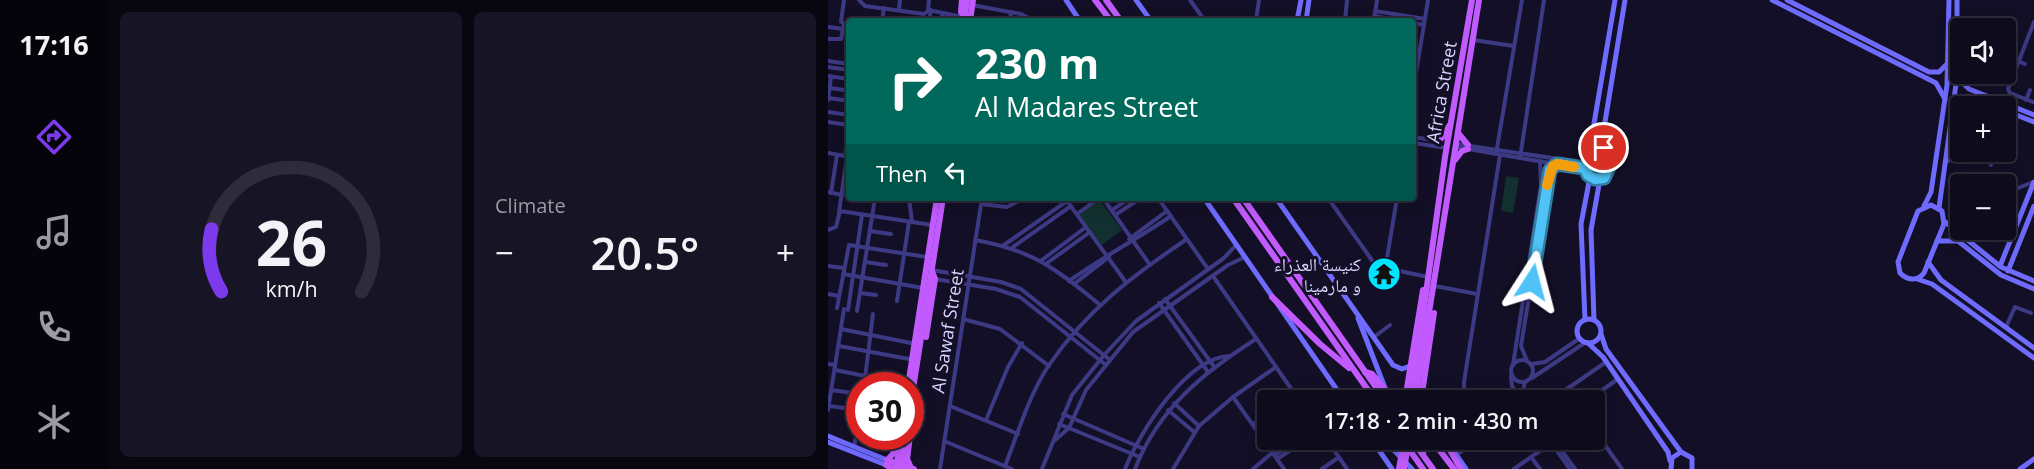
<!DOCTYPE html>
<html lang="en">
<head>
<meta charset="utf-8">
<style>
  :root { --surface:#0e0b1c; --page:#171425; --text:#f1f3f6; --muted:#9b9ba3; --line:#2e2b3b; --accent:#7c3aed }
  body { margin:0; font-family:"Open Sans","Noto Naskh Arabic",sans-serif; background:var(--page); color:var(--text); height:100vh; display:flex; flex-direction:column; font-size:22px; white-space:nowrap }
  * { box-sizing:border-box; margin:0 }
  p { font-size:20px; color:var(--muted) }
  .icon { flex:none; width:33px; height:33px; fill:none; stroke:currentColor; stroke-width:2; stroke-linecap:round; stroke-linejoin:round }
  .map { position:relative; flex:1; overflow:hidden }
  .side { display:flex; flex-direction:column; gap:12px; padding:12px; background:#08060f; width:720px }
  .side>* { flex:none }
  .hud { position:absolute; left:18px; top:18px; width:570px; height:183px; border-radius:6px; box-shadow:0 3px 15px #0003,0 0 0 2px var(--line); background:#00695c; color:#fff; overflow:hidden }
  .buttons { position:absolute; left:1122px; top:18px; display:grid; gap:12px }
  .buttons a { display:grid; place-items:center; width:66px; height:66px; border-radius:6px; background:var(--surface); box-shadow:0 3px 15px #0003,0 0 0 2px var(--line); font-size:30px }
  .speed { position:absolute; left:18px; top:372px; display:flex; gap:12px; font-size:30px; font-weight:700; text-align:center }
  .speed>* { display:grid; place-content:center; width:78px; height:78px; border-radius:50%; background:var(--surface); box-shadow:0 3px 15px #0003,0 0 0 2px var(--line); line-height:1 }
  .speed .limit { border:9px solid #d22; background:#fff; color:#111 }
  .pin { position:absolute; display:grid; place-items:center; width:51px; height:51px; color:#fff; margin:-26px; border:3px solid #fff; border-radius:50%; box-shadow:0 2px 6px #0007 }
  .me { position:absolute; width:66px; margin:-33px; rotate:9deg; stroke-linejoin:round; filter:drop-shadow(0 0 4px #0008) }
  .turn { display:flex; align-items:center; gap:21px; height:126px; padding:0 30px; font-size:27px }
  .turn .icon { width:78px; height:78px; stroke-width:2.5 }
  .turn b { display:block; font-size:42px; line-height:51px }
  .then { display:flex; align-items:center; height:57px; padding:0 30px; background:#0003; gap:12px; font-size:22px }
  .big { font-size:45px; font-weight:600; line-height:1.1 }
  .side .tile { flex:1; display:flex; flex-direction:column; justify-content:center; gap:9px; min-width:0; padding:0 21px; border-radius:9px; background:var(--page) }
  .side .dial { align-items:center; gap:0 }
  .dial svg { height:156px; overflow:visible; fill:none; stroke:var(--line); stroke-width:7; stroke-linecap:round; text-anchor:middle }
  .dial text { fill:var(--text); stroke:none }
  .heat { display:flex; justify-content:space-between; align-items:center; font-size:33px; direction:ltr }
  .side .tiles { flex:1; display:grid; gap:12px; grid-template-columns:repeat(2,1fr) }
  .trip { position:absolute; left:429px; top:390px; width:348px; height:60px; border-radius:6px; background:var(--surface); box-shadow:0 3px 15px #0003,0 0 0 2px var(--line); font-weight:600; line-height:60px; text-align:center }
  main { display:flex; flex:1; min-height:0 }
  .dock { display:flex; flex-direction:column; width:108px; justify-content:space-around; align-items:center; background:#06040b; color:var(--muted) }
  .dock .icon { width:42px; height:42px }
  .dock .on { color:var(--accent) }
  .dock b { font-size:27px; color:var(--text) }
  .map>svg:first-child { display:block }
  .green { fill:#12302f }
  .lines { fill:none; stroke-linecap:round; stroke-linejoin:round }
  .street { stroke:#3d3a85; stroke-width:4 }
  .secondary { stroke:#6f6bff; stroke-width:5 }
  .primary { stroke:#c25bff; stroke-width:6 }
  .primary-bridge { stroke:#c25bff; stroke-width:6 }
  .route-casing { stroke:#337fa1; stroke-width:15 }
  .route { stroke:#4fc3f7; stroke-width:10 }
  .slow { stroke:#f59e0b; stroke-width:10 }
  .labels { text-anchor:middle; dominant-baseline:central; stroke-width:6; stroke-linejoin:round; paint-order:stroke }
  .street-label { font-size:18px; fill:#d9d4ff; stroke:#130f26 }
  .poi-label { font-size:18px; fill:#d9d4ff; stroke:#130f26; text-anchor:end }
</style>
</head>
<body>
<main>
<nav class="dock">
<b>17:16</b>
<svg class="icon on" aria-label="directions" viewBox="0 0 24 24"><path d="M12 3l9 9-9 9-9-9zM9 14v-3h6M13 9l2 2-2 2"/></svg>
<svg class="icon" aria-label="music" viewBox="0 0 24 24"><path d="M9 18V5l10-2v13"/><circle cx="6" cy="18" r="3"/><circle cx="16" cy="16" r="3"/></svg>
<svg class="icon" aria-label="phone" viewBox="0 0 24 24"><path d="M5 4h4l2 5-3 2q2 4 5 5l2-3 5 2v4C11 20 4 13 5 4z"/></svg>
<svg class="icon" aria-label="climate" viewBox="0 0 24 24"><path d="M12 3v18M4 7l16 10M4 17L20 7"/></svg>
</nav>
<section class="side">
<div class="tiles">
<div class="tile dial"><svg viewBox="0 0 100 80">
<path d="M14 69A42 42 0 1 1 86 69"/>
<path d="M14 69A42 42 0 0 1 9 37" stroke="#7c3aed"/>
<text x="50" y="56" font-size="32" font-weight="700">26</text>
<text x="50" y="72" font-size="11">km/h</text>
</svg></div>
<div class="tile"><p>Climate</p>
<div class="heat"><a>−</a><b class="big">20.5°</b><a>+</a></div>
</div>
</div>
</section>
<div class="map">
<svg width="1206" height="469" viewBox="0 0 1206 469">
  <rect width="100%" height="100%" fill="#130f26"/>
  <g class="green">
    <polygon points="678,176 691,178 685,213 673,211"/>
    <polygon points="271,199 294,230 274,245 251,214"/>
  </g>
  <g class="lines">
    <g class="street">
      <polyline points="16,0 13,22 21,25"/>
      <polyline points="31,0 37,6 96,14 100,11 101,0"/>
      <polyline points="362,0 377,21"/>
      <polyline points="144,5 193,14 206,21"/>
      <polyline points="71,10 72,0"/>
      <polyline points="100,10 135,17"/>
      <polyline points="547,11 597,19"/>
      <polyline points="546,16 574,21"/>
      <polyline points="54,21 56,8"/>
      <polyline points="101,21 103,10"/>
      <polyline points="113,21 115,13"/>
      <polyline points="182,21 183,12"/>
      <polyline points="428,21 431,0"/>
      <polyline points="517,21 519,0"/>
      <polyline points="546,21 549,0"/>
      <polyline points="585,23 596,25"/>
      <polyline points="0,27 15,29"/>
      <polyline points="0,39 13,39 16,24"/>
      <polyline points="645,40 686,46"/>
      <polyline points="0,61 21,64"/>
      <polyline points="1190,61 1197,64"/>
      <polyline points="0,67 21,70"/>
      <polyline points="1178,68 1186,72"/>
      <polyline points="0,76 21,79"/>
      <polyline points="2,88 16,90"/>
      <polyline points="585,91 600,0"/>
      <polyline points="0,98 15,100"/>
      <polyline points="0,100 3,77"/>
      <polyline points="1198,100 1202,90"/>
      <polyline points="1205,102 1182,93 1180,89 1206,22"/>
      <polyline points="0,112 21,115"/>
      <polyline points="0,122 21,125"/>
      <polyline points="1121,135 1132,131"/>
      <polyline points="585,137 610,141"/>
      <polyline points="585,143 619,148"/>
      <polyline points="629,144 758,163"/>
      <polyline points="628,147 757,169"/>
      <polyline points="1158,152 1163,165"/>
      <polyline points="0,153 17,156"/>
      <polyline points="668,154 694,0"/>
      <polyline points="17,156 21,126"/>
      <polyline points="692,158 716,0"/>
      <polyline points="1117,162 1144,152"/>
      <polyline points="0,192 14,195"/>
      <polyline points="3,193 9,155"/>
      <polyline points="1178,193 1205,182"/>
      <polyline points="81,198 84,222"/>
      <polyline points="237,198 297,281"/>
      <polyline points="275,198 322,265"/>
      <polyline points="330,198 380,269"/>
      <polyline points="500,198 548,266 600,277"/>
      <polyline points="153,204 179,207 196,198"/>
      <polyline points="284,210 302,198"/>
      <polyline points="11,212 19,156"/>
      <polyline points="249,214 271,198"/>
      <polyline points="287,215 313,198"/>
      <polyline points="0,230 8,227 12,211 104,225"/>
      <polyline points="42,231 63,234"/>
      <polyline points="1134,235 1147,230"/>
      <polyline points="301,239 339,211"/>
      <path d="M147,240C204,250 227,268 271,304"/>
      <polyline points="176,245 239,201"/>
      <polyline points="185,247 243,206"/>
      <polyline points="214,260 258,227"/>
      <polyline points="37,262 58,265"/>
      <polyline points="219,263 262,232"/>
      <polyline points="0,266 16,268"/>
      <polyline points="104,270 173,282 193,289 282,360"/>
      <polyline points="557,270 569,198"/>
      <polyline points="15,274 95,288"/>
      <polyline points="385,276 471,400"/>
      <polyline points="107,279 168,289 192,297 278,365"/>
      <path d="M241,281C275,257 309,239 343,216"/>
      <polyline points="246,284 281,257"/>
      <polyline points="607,286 649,294"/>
      <polyline points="32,293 48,295"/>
      <polyline points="0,294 11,296"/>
      <polyline points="337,299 387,368"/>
      <polyline points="69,301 81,222"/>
      <polyline points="331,303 380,372"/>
      <polyline points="9,308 21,245 99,257"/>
      <polyline points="20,310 34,215"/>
      <polyline points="29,311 47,198"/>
      <polyline points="135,319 172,329 221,366"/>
      <polyline points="1178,327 1187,307 1203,313"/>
      <polyline points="13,329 83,343"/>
      <polyline points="546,337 562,325"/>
      <polyline points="11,346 81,359"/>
      <circle cx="694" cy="371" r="11"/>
      <polyline points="699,361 693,346 721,173 729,164"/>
      <polyline points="0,364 7,365"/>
      <polyline points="704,364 717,362 752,338"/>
      <polyline points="685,365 713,185 712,161"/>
      <polyline points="7,370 77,384"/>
      <polyline points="683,377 684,386 693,400"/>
      <polyline points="704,378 758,342"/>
      <polyline points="697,382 695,391 699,400"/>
      <polyline points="36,386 45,314"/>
      <polyline points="3,390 32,394"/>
      <polyline points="405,397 456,469"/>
      <polyline points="461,400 468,396"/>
      <polyline points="643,400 636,389 636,382 672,155"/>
      <polyline points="723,400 778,362"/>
      <polyline points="760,400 790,379"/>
      <polyline points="346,403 371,426"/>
      <polyline points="1,406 32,410"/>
      <polyline points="122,406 190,434"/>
      <polyline points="0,410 16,309"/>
      <polyline points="340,410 366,432"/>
      <polyline points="235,414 316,449"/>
      <polyline points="158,420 180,367 194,343"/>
      <polyline points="231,424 312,457"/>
      <polyline points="425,424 440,415"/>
      <polyline points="428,429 440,421"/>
      <polyline points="766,430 794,469"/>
      <polyline points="499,440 519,469"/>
      <polyline points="721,440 742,469"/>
      <polyline points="726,440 747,469"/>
      <polyline points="116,441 184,469"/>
      <polyline points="226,441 241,428 258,390 305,332 400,265 417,257"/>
      <polyline points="26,447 32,414"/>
      <polyline points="504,447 514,440"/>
      <polyline points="447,455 469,440"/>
      <polyline points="628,455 650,440"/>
      <polyline points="703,457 712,469"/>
      <polyline points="449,459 478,440"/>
      <path d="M177,466C190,433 201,395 221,365C259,310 304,276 359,239"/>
      <polyline points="112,469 154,198"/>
      <polyline points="214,469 244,395 276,355 308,321 396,258 408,245"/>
      <path d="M297,469C311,433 358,358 401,356"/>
      <path d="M307,469C330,409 376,372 428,339"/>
      <polyline points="345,469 371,426 405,397 448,367"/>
      <polyline points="425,469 445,452"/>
      <polyline points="494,469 511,457"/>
      <polyline points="686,469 723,443"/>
    </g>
    <g class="secondary">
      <polyline points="238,0 252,21"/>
      <polyline points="308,0 323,21"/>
      <polyline points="944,0 1108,83 1117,99"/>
      <polyline points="959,0 1101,72 1111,72 1120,63"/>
      <polyline points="469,21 473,0"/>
      <polyline points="478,21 481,0"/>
      <polyline points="1129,77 1141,89 1206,115"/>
      <polyline points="1126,106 1142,99 1165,106"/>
      <polyline points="1178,111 1206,122"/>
      <circle cx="769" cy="167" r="12"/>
      <polyline points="760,159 787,0"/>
      <polyline points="778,159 776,128 797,0"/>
      <polyline points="376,198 516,400"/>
      <polyline points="448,198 565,365 574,369 582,366"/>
      <path d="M1103,205L1114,211L1116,224L1096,273C1089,282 1079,280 1072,273L1070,262L1090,211Z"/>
      <polyline points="1096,206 1103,192 1119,85 1121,0"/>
      <polyline points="1111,208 1129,77 1129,0"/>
      <polyline points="1116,221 1173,267 1206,281"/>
      <polyline points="1109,241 1130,241 1173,275 1206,289"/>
      <polyline points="1100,262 1113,280 1206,348"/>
      <polyline points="1172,266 1206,182"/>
      <polyline points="1180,271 1206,206"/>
      <polyline points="1089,279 1104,284 1206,358"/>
      <polyline points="530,318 557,388"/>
      <circle cx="761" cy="331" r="12"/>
      <polyline points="757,320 753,224 762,177"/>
      <polyline points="766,320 763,230 772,179"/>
      <polyline points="773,334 778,349 853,452"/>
      <polyline points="760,343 775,357 840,452 842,461"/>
      <polyline points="0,436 59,460"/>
      <polyline points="544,440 564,469"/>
      <polyline points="556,440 584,469"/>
      <polyline points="0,442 58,465"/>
      <polyline points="627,453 638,469"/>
      <polyline points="843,469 844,458 853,452 864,458 864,469"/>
      <polyline points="1192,469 1206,459"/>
    </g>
    <g class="primary">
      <polyline points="134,0 133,12 136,17"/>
      <polyline points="267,0 283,21"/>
      <polyline points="278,0 293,21"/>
      <polyline points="136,21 139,0"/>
      <polyline points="142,21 145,0"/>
      <polyline points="630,133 640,145"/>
      <polyline points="610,141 616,136 621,126"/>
      <polyline points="627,160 634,151 640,149"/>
      <polyline points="405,198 547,400"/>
      <polyline points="415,198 557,400"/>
      <polyline points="444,297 492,344 521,368"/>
      <polyline points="98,337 107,279 104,271"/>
      <polyline points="537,372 544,374 566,400"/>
      <polyline points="80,386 109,198"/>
      <polyline points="577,400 595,290"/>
      <polyline points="583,400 617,157 644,0"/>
      <polyline points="587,400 651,0"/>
      <polyline points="593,400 606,313"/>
      <polyline points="82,408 115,198"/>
      <polyline points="82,434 87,404"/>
      <polyline points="68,436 65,454 59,460 86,469"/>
      <polyline points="82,436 79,459 83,468"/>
      <polyline points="584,440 605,469"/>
      <polyline points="616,440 633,469"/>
      <polyline points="578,445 595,469"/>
      <polyline points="71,449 73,436"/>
      <polyline points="595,454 596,445 606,443 626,469"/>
      <polyline points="58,465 66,469"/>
    </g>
    <g class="primary-bridge">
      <polyline points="68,469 71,449"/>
      <polyline points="73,469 76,450"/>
      <polyline points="571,469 576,440"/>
      <polyline points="576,469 581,440"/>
    </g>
  </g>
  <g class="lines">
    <g class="route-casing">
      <polyline id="route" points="704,282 722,170 729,164 757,168 760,175 767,179 776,178 782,165 776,148"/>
    </g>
    <use href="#route" class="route"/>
    <polyline class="slow" points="719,185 725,166 729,164 746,167"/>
  </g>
  <defs>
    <g id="temple-disc" transform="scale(1.725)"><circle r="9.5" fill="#00e5ff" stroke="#130f26"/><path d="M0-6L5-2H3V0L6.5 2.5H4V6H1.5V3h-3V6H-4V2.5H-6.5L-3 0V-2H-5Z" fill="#111"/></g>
  </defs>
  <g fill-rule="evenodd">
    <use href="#temple-disc" x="556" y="274"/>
  </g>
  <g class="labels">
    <g class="street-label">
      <text transform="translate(613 92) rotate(-80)">Africa Street</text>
      <text transform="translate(119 331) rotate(-81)">Al Sawaf Street</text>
    </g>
    <g class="poi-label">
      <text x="533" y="264">كنيسة العذراء<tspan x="533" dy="21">و مارمينا</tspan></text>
    </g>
  </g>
</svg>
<div class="buttons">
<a><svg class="icon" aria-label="sound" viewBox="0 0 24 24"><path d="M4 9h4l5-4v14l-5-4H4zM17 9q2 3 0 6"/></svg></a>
<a>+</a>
<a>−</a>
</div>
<div class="speed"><div class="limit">30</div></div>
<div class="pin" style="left:776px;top:148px;background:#d93025"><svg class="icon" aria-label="arrive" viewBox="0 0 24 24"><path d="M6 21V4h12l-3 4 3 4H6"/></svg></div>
<svg class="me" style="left:704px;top:282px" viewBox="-20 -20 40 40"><path d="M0-17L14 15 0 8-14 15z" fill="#4fc3f7" stroke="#fff" stroke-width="4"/></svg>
<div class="trip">17:18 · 2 min · 430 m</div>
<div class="hud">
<div class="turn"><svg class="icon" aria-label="right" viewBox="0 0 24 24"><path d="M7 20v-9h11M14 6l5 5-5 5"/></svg><div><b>230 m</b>Al Madares Street</div></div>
<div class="then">Then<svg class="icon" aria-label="left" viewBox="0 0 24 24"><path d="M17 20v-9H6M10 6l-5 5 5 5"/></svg></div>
</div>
</div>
</main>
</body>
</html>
